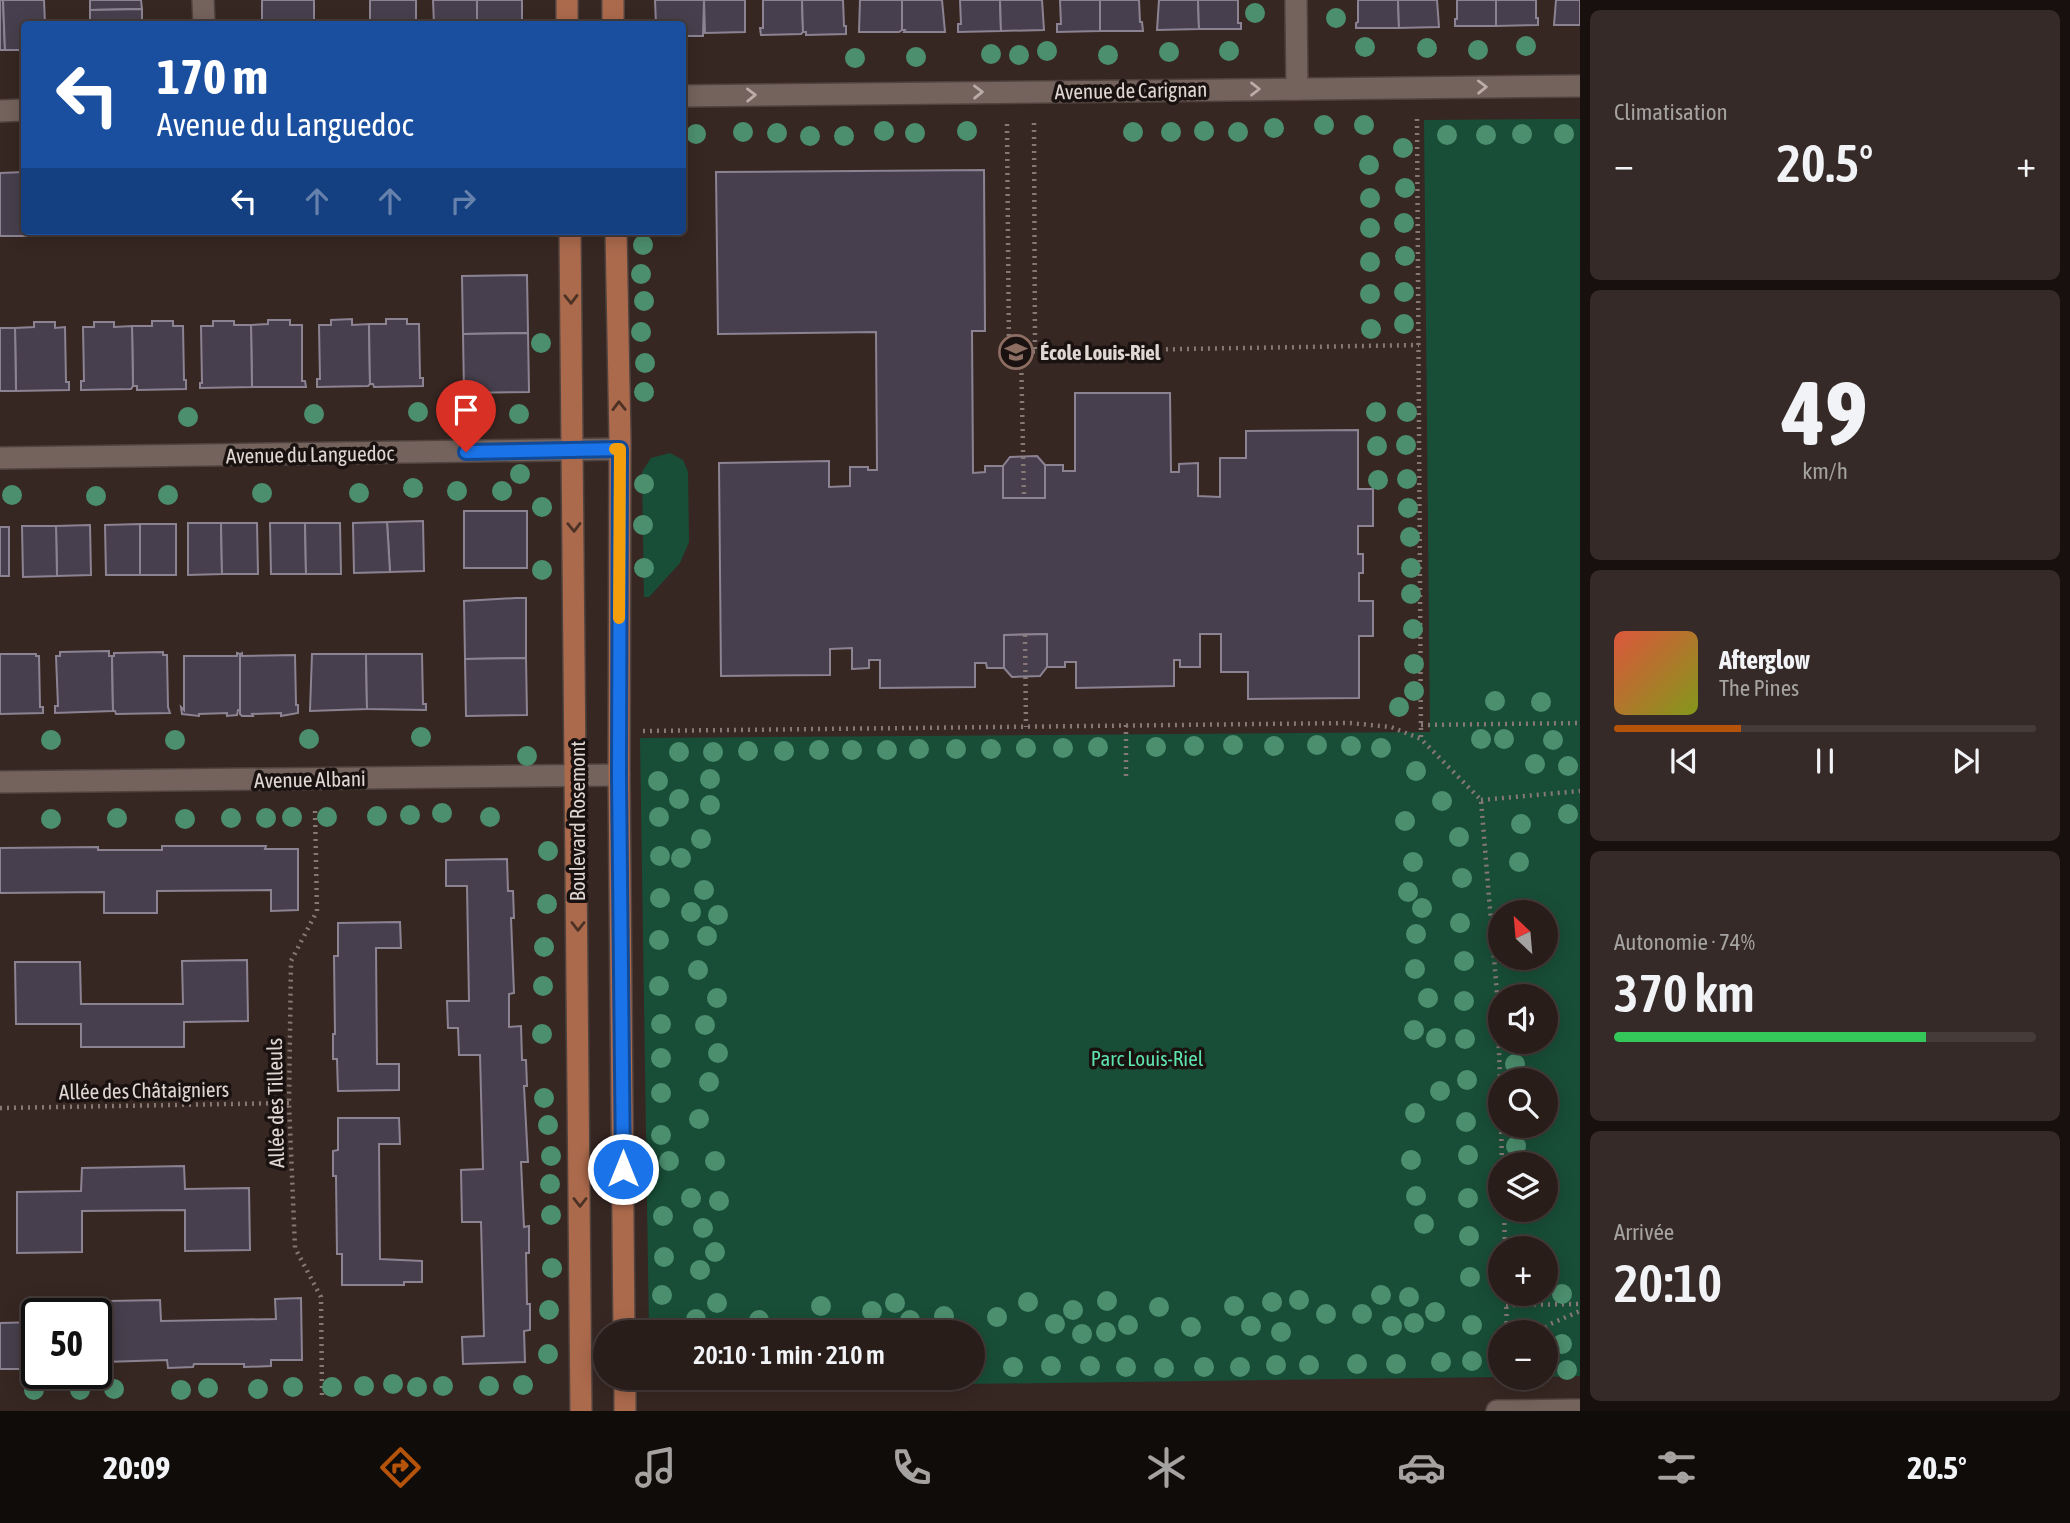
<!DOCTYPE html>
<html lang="fr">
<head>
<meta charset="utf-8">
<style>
  :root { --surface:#291d1a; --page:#352a27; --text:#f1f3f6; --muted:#a5a2a2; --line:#453b39; --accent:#b45309 }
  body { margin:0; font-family:"Asap Condensed",sans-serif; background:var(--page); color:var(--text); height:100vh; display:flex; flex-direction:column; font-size:26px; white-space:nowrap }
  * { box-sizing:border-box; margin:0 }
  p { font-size:23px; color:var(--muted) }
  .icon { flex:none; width:38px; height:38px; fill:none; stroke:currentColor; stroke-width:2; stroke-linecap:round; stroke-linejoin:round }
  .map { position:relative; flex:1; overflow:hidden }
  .sheet { display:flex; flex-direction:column; gap:10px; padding:10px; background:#17100e; width:490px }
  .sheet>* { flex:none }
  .hud { position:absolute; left:21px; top:21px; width:665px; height:214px; border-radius:7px; box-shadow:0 4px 18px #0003,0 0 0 2px var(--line); background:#1a4fa0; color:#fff; overflow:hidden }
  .needle { width:46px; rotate:334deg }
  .tools { position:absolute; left:1488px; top:900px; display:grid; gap:14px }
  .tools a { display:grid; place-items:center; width:70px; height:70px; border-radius:50%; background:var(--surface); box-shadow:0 4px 18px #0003,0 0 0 2px var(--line); font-size:35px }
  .speed { position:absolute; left:21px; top:1298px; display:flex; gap:14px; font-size:35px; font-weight:700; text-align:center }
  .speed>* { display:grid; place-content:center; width:91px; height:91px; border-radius:50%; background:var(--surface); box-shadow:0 4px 18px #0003,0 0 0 2px var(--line); line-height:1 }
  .speed .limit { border:4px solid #111; border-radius:10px; background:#fff; color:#111 }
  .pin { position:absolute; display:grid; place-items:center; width:60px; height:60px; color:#fff; margin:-72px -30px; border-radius:50% 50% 50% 0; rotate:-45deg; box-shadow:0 0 7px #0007 }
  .pin .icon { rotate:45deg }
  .me { position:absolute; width:77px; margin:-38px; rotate:0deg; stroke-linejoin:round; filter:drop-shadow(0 0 5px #0008) }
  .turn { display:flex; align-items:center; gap:24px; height:147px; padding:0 21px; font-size:32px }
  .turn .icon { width:91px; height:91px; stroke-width:2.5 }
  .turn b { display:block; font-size:49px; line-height:60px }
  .lanes { display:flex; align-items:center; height:66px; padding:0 21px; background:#0003; justify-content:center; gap:35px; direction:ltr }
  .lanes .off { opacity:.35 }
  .big { font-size:52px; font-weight:600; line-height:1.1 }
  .sheet .card { flex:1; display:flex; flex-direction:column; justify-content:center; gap:10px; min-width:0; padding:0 24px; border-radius:10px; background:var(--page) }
  .sheet .dial { align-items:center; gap:0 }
  .dial b { font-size:91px; line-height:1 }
  .song { display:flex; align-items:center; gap:21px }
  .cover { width:84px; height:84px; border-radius:10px; background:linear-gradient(135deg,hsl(10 70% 55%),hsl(70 70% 35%)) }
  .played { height:7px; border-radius:4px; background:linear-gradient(90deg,var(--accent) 30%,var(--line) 30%) }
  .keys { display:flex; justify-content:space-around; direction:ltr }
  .heat { display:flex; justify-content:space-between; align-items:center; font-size:38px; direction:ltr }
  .charge { height:10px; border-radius:5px; background:linear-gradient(90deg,#34c759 74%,var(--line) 0) }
  .trip { position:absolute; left:593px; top:1320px; width:392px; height:70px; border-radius:35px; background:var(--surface); box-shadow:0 4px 18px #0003,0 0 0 2px var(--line); font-weight:600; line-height:70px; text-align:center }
  .dock { display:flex; height:112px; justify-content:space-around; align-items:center; background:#100c0a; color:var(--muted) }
  .dock .icon { width:49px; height:49px }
  .dock .active { color:var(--accent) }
  .dock b { font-size:32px; color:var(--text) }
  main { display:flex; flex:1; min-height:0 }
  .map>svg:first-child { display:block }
  .green { fill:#184e38; fill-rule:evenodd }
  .building { fill:#473f4d; stroke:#8c8392; stroke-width:2 }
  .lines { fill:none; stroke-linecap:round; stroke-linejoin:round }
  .minor-casing { stroke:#50433f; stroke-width:24 }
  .major-casing { stroke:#50433f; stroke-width:24 }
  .path { stroke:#867874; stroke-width:4.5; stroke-dasharray:2 5; stroke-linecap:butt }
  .minor { stroke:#74625c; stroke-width:21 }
  .major { stroke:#ac6a4c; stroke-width:21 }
  .tree { fill:#4c8f6e }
  .oneway { stroke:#baada9 }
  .oneway2 { stroke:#4c3125 }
  .route-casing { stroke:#114b97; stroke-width:18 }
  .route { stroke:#1a73e8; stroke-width:12 }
  .slow { stroke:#f59e0b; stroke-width:12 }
  .labels { text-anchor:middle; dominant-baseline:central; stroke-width:7; stroke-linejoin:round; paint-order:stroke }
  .street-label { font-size:21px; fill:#e0d6d2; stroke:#191210 }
  .poi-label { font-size:21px; font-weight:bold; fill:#e0d6d2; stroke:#191210; text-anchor:start }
  .park-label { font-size:21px; fill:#5de4ac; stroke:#191210 }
</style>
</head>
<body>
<main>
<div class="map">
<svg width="1580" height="1411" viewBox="0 0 1580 1411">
  <rect width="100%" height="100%" fill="#372722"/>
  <g class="green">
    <path d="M1580,119V1376L1545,1377V1332H1500V1377L666,1388L653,1382L651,1377H973V1332H649L640,738L1430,732L1424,120ZM1500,912H1545V957H1500ZM1500,996H1545V1041H1500ZM1500,1080H1545V1125H1500ZM1500,1164H1545V1209H1500ZM1500,1248H1545V1293H1500Z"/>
    <polygon points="670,453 683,460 688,472 689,542 680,563 649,597 644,597 642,472 651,458"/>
  </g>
  <g class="building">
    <polygon points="0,0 3,0 5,50 0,50"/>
    <polygon points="3,0 44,0 45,24 24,24 24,50 5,50"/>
    <polygon points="90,0 141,0 142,9 90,10"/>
    <rect x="262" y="0" width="52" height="24"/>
    <rect x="370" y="0" width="46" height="24"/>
    <polygon points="433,0 477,0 477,24 434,24"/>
    <rect x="477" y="0" width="45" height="24"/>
    <polygon points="655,0 704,0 703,36 682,36 682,24 656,24"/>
    <polygon points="704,0 745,0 745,32 705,33"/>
    <polygon points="763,0 802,0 803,32 801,34 761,35 760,28 763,28"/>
    <polygon points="802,0 843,0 844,26 846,26 846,34 806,35 806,32 803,32"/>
    <polygon points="860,0 902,0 902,30 899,32 859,32"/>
    <polygon points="902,0 942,0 945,32 904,32 905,30 902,30"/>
    <polygon points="960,0 1000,0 1001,31 958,32 958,24 961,24"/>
    <polygon points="1000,0 1042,0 1044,30 1001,31"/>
    <polygon points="1060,0 1100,0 1100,31 1057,32 1057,24 1061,24"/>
    <polygon points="1100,0 1139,0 1140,22 1142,22 1143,31 1100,31"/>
    <polygon points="1159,0 1198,0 1199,29 1157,30"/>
    <polygon points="1198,0 1238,0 1238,23 1241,23 1241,29 1199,29"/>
    <polygon points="1358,0 1398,0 1399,28 1356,28 1356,23 1358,22"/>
    <polygon points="1398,0 1437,0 1439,27 1399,28"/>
    <polygon points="1457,0 1496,0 1496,26 1455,26 1455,19 1457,19"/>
    <polygon points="1496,0 1536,0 1536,18 1538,18 1538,25 1496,26"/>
    <polygon points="1556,0 1580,0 1580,25 1554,25"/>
    <polygon points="142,9 142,24 90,24 90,10"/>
    <polygon points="984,170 985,331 972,331 973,473 985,472 985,466 1003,466 1003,498 1045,498 1045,465 1063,465 1063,471 1075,471 1075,393 1170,393 1171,472 1179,472 1179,464 1198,463 1198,496 1220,497 1220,458 1246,458 1246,431 1358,430 1358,489 1373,489 1373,526 1358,526 1358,554 1363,554 1363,573 1359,573 1359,601 1373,601 1373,636 1359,636 1359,698 1248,699 1248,672 1221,672 1221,634 1200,634 1200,667 1180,667 1180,660 1174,660 1174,686 1076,688 1076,662 1065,662 1065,667 1047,667 1047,634 1004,635 1004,668 987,668 986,663 975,663 975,687 880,688 880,660 869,660 869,668 852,669 852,648 830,649 830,675 721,676 719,463 829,461 829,487 850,486 850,467 868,467 868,470 877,470 876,332 718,334 716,172"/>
    <polygon points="24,172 24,231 27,231 27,236 0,236 0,173"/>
    <polygon points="44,231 88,231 88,233 44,235"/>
    <polygon points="358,231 406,231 407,233 358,235"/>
    <polygon points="406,231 455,231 455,232 407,233"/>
    <polygon points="527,275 528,333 463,334 462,276"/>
    <polygon points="352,319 352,325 369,324 370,384 368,386 317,387 317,379 320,379 319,325 331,325 331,320"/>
    <polygon points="386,319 407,319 407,324 419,324 420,378 423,378 423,386 374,387 373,384 370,384 369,324 386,324"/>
    <polygon points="268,320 290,320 290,325 302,325 302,381 305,381 306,387 252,387 251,325 268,324"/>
    <polygon points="152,321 173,321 173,326 183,326 184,380 186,380 186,389 137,390 137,386 133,386 132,326 152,326"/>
    <polygon points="213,321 234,321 234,325 251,325 252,387 200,388 200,383 202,383 201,326 213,326"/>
    <polygon points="34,322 55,322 55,328 65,327 66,382 69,382 69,390 16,391 15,328 34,327"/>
    <polygon points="94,322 114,322 114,327 132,326 133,386 131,389 81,390 81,381 84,381 83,327 94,327"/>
    <polygon points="0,328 15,328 16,391 0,391"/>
    <polygon points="528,333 529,392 464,393 463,334"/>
    <polygon points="1037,456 1045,465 1045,498 1003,498 1003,466 1010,457"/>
    <rect x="464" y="511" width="63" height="57"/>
    <polygon points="423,521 424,571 390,572 387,522"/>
    <polygon points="387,522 390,572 354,573 353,523"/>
    <polygon points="188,523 221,523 222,574 188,575"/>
    <polygon points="221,523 257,523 258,574 222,574"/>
    <polygon points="270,523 305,523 306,574 271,574"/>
    <polygon points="305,523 340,523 341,574 306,574"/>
    <rect x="140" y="524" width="36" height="51"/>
    <polygon points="140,524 140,575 106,575 105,525"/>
    <polygon points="90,525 91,575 57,576 56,526"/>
    <polygon points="22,526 56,526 57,576 23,577"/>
    <rect x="0" y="527" width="9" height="49"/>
    <polygon points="516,598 526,598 526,658 465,659 464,601"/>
    <polygon points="1047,634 1047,667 1040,676 1012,677 1004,668 1004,635"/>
    <polygon points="109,651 109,656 112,656 113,711 55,713 55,706 58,706 56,656 60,656 60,652"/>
    <polygon points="163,652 163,655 167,655 168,707 170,713 116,714 115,711 113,711 112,656 114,656 114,653"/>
    <polygon points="237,653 240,654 240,710 238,710 237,715 227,716 227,713 199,714 199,716 182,714 181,707 184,710 184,656 237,656"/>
    <polygon points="242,653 242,656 295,655 296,705 298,705 298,713 281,716 281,713 252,714 253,716 242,716 240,714 240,654"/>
    <polygon points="0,654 36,654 36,656 39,656 40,707 43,707 43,713 0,714"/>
    <polygon points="312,654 366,654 367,709 310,711"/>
    <polygon points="366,654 422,654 423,704 426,704 426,710 367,709"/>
    <polygon points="526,658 527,715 466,716 465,659"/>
    <polygon points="162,846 266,846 265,849 298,849 298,910 271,911 271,890 157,891 157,913 104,913 104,892 0,893 0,848 98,847 98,850 162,850"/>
    <polygon points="507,859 508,891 513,891 514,918 511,918 514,993 509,994 509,1027 521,1026 522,1060 526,1060 527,1086 524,1086 528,1162 521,1162 524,1227 529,1226 529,1253 526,1253 527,1304 530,1304 530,1330 524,1331 525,1362 463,1364 462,1337 484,1336 481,1222 462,1222 461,1170 483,1169 480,1055 459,1055 458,1028 448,1028 447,1001 469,1001 467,886 446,886 446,860"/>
    <polygon points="400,922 401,948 376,948 377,1064 399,1064 399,1090 338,1091 337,1059 333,1059 333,1034 335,1034 334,956 338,956 338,923"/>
    <polygon points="247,960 248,1021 184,1022 184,1047 81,1047 81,1024 16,1024 15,962 80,962 81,1004 183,1004 182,961"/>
    <polygon points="338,1118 399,1118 400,1144 379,1144 380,1259 422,1261 422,1282 404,1282 404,1285 342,1285 342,1254 337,1254 336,1176 333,1176 333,1151 338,1150"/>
    <polygon points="184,1166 185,1189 249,1188 250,1250 185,1251 185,1210 82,1211 82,1252 17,1253 17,1192 81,1191 82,1168"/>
    <polygon points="301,1298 302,1360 271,1360 271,1366 244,1367 244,1364 194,1364 193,1367 168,1368 167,1360 104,1362 104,1367 96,1367 96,1321 108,1321 108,1301 160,1300 161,1321 276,1319 275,1299"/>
    <polygon points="37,1322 37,1366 26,1366 26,1369 0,1369 0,1323"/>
  </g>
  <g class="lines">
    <g class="minor-casing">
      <g id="minor">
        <polyline points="203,0 204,24"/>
        <polyline points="1296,0 1297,89"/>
        <polyline points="682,96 1580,86"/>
        <polyline points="0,111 24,110"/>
        <polyline points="0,458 620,449"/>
        <polyline points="0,782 619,775"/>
        <polyline points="1497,1411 1580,1410"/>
      </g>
    </g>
    <g class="major-casing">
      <g id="major">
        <polyline points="567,0 567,24"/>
        <polyline points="613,0 613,24"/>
        <polyline points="570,231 581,1411"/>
        <polyline points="616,231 620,440 619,775 624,1332"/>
        <polyline points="625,1377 625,1411"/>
      </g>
    </g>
    <g class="path">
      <polyline points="1417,119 1421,739"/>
      <polyline points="1034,123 1035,352"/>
      <polyline points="1007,124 1009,352 1419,345"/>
      <polyline points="1021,352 1024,498"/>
      <polyline points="1025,635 1026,727"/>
      <polyline points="1126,725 1126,780"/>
      <polyline points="1421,725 1580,723"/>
      <polyline points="643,731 1350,723 1391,727 1421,739 1481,800 1497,994 1500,1080"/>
      <polyline points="1481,800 1580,791"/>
      <polyline points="315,811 317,911 291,961 289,1103 295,1248 321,1297 322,1395"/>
      <polyline points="0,1108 289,1103"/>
      <polyline points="1501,1125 1502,1164"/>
      <polyline points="1504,1209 1505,1248"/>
      <polyline points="1506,1293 1507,1332"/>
      <polyline points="1506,1305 1580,1304"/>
      <polyline points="1540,1332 1548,1325 1580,1311"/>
      <polyline points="1508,1377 1508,1380"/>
    </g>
    <use href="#minor" class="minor"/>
    <use href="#major" class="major"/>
  </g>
  <g class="tree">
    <circle cx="1255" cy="13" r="10"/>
    <circle cx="1336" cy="18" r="10"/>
    <circle cx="1526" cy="46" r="10"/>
    <circle cx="1365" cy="47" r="10"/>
    <circle cx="1427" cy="48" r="10"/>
    <circle cx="1478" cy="50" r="10"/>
    <circle cx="1047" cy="51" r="10"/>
    <circle cx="1229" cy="51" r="10"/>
    <circle cx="1169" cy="52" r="10"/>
    <circle cx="991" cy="54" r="10"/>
    <circle cx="1019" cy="55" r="10"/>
    <circle cx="1108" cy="55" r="10"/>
    <circle cx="916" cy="57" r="10"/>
    <circle cx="855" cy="58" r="10"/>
    <circle cx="1324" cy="125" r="10"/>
    <circle cx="1364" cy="125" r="10"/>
    <circle cx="1274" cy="128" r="10"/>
    <circle cx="884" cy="131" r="10"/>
    <circle cx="967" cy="131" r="10"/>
    <circle cx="1204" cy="131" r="10"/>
    <circle cx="743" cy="132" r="10"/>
    <circle cx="1133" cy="132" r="10"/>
    <circle cx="1171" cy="132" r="10"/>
    <circle cx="1238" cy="132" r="10"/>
    <circle cx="777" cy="133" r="10"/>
    <circle cx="915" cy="133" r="10"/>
    <circle cx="696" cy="134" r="10"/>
    <circle cx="1522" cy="134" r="10"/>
    <circle cx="1564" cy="134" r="10"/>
    <circle cx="1447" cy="135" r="10"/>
    <circle cx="1486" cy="135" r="10"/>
    <circle cx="810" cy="136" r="10"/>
    <circle cx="844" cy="136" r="10"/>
    <circle cx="1403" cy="148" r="10"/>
    <circle cx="1369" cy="165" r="10"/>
    <circle cx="1405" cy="188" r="10"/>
    <circle cx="1370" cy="198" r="10"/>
    <circle cx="1404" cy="223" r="10"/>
    <circle cx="1370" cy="228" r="10"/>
    <circle cx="643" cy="245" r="10"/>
    <circle cx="1405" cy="256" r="10"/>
    <circle cx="1370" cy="262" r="10"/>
    <circle cx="641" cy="274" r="10"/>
    <circle cx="1404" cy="292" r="10"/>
    <circle cx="1370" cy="294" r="10"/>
    <circle cx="644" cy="301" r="10"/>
    <circle cx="1404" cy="324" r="10"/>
    <circle cx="1371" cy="329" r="10"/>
    <circle cx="641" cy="332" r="10"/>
    <circle cx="541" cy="343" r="10"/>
    <circle cx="645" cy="363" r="10"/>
    <circle cx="644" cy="392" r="10"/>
    <circle cx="418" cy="412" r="10"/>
    <circle cx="1376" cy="412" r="10"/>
    <circle cx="1407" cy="412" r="10"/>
    <circle cx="314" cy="414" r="10"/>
    <circle cx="453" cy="414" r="10"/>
    <circle cx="519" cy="414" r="10"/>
    <circle cx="188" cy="417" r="10"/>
    <circle cx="1406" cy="445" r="10"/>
    <circle cx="1377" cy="446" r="10"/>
    <circle cx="520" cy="474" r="10"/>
    <circle cx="1407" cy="479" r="10"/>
    <circle cx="1378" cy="480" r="10"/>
    <circle cx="644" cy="484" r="10"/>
    <circle cx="413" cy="488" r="10"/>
    <circle cx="457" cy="491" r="10"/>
    <circle cx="502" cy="491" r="10"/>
    <circle cx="262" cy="493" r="10"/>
    <circle cx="359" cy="493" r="10"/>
    <circle cx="12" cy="495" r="10"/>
    <circle cx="168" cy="495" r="10"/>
    <circle cx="96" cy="496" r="10"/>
    <circle cx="542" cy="507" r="10"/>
    <circle cx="1408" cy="508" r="10"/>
    <circle cx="643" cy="525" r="10"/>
    <circle cx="1410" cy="537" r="10"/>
    <circle cx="644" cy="568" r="10"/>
    <circle cx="1411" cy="568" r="10"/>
    <circle cx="542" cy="570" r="10"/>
    <circle cx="1411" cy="594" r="10"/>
    <circle cx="1413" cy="629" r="10"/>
    <circle cx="1414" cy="664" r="10"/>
    <circle cx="1414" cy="691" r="10"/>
    <circle cx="1495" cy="701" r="10"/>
    <circle cx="1541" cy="702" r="10"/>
    <circle cx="1399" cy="707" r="10"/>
    <circle cx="421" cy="737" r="10"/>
    <circle cx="309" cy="739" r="10"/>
    <circle cx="1481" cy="739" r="10"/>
    <circle cx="1504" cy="739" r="10"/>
    <circle cx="51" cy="740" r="10"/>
    <circle cx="175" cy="740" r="10"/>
    <circle cx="1553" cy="740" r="10"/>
    <circle cx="1233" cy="745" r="10"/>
    <circle cx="1317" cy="745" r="10"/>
    <circle cx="1194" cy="746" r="10"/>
    <circle cx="1274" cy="746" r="10"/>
    <circle cx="1351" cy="746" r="10"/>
    <circle cx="1098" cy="747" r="10"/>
    <circle cx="1156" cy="747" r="10"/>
    <circle cx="1026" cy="748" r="10"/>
    <circle cx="1063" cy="748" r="10"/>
    <circle cx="1381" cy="748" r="10"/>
    <circle cx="919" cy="749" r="10"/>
    <circle cx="956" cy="749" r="10"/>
    <circle cx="991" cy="749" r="10"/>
    <circle cx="819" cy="750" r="10"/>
    <circle cx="852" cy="750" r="10"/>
    <circle cx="887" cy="750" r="10"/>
    <circle cx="748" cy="751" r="10"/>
    <circle cx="784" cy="751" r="10"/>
    <circle cx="679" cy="752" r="10"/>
    <circle cx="713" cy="752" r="10"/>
    <circle cx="527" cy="756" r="10"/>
    <circle cx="1535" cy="764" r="10"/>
    <circle cx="1568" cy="766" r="10"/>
    <circle cx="1416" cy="771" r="10"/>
    <circle cx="710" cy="779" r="10"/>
    <circle cx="658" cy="781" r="10"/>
    <circle cx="679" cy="799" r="10"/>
    <circle cx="1442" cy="801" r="10"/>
    <circle cx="710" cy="805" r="10"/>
    <circle cx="442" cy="813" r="10"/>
    <circle cx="1568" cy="814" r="10"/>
    <circle cx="410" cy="815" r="10"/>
    <circle cx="377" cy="816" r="10"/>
    <circle cx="292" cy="817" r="10"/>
    <circle cx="327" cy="817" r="10"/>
    <circle cx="490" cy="817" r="10"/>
    <circle cx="659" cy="817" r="10"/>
    <circle cx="117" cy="818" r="10"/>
    <circle cx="231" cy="818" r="10"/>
    <circle cx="266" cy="818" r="10"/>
    <circle cx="51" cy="819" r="10"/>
    <circle cx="185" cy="819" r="10"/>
    <circle cx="1405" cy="821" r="10"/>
    <circle cx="1521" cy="824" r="10"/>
    <circle cx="1459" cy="837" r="10"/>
    <circle cx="701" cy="839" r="10"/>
    <circle cx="548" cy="851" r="10"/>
    <circle cx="660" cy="856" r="10"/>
    <circle cx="681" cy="858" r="10"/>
    <circle cx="1413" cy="862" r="10"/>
    <circle cx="1519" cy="862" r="10"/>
    <circle cx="1462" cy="878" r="10"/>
    <circle cx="704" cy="890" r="10"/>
    <circle cx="1408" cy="892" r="10"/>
    <circle cx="660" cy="898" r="10"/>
    <circle cx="547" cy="904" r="10"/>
    <circle cx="1422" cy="908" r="10"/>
    <circle cx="691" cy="912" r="10"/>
    <circle cx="718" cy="915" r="10"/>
    <circle cx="1460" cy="923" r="10"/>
    <circle cx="1416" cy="934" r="10"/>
    <circle cx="707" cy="936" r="10"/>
    <circle cx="659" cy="940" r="10"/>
    <circle cx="544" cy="947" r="10"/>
    <circle cx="1464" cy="961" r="10"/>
    <circle cx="1415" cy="969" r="10"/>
    <circle cx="698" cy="970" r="10"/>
    <circle cx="543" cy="986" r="10"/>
    <circle cx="659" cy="986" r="10"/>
    <circle cx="717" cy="998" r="10"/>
    <circle cx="1428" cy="998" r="10"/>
    <circle cx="1464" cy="1001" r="10"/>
    <circle cx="661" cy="1024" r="10"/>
    <circle cx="705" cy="1025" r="10"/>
    <circle cx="1414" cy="1030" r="10"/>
    <circle cx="542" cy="1034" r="10"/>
    <circle cx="1436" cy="1038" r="10"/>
    <circle cx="1465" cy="1039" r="10"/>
    <circle cx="718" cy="1053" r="10"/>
    <circle cx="661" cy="1058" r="10"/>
    <circle cx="1515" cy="1064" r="10"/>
    <circle cx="1467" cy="1080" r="10"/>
    <circle cx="709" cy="1082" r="10"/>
    <circle cx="1440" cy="1091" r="10"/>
    <circle cx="661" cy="1093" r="10"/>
    <circle cx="544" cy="1098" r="10"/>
    <circle cx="1415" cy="1113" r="10"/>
    <circle cx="699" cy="1119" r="10"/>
    <circle cx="1466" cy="1122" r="10"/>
    <circle cx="548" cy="1125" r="10"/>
    <circle cx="661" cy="1135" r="10"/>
    <circle cx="1516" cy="1146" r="10"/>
    <circle cx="1468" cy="1155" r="10"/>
    <circle cx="551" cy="1156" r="10"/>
    <circle cx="1411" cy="1160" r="10"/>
    <circle cx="669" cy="1161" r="10"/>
    <circle cx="715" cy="1161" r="10"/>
    <circle cx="550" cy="1184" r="10"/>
    <circle cx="1416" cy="1196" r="10"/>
    <circle cx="691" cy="1198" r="10"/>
    <circle cx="1468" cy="1198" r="10"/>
    <circle cx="719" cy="1201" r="10"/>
    <circle cx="551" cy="1215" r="10"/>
    <circle cx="663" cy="1216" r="10"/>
    <circle cx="1424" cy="1224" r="10"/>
    <circle cx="703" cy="1228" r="10"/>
    <circle cx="1469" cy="1236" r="10"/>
    <circle cx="715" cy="1252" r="10"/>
    <circle cx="664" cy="1257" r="10"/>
    <circle cx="552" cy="1268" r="10"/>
    <circle cx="700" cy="1270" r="10"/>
    <circle cx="1470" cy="1277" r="10"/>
    <circle cx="1562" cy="1294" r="10"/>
    <circle cx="662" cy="1295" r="10"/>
    <circle cx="1381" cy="1295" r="10"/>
    <circle cx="1409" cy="1297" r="10"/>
    <circle cx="1299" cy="1300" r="10"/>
    <circle cx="1107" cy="1301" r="10"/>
    <circle cx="1028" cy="1302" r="10"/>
    <circle cx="1272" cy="1302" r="10"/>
    <circle cx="717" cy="1303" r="10"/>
    <circle cx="895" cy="1303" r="10"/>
    <circle cx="821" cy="1306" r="10"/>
    <circle cx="1234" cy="1306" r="10"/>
    <circle cx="1159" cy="1307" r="10"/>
    <circle cx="549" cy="1310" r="10"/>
    <circle cx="1073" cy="1310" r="10"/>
    <circle cx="872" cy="1311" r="10"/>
    <circle cx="1435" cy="1312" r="10"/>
    <circle cx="1326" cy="1314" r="10"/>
    <circle cx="1362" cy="1314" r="10"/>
    <circle cx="944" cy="1316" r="10"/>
    <circle cx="997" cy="1317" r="10"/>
    <circle cx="696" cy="1319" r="10"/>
    <circle cx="759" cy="1320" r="10"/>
    <circle cx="910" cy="1320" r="10"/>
    <circle cx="1414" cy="1323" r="10"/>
    <circle cx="1055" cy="1324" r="10"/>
    <circle cx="1128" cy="1325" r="10"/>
    <circle cx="1472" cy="1325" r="10"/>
    <circle cx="1251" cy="1326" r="10"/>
    <circle cx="1392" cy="1326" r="10"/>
    <circle cx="1191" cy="1327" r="10"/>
    <circle cx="1106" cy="1332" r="10"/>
    <circle cx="1281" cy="1332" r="10"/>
    <circle cx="1082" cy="1334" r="10"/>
    <circle cx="1562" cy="1344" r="10"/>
    <circle cx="548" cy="1354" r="10"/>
    <circle cx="1472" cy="1361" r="10"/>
    <circle cx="1441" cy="1362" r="10"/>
    <circle cx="1357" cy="1364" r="10"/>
    <circle cx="1396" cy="1364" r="10"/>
    <circle cx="1276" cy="1365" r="10"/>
    <circle cx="1309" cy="1365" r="10"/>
    <circle cx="1051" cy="1366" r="10"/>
    <circle cx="1090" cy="1366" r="10"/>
    <circle cx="1013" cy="1367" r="10"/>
    <circle cx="1126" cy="1367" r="10"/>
    <circle cx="1204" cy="1367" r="10"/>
    <circle cx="1240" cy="1367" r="10"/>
    <circle cx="1164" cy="1368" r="10"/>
    <circle cx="1567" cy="1370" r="10"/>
    <circle cx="393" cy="1384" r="10"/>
    <circle cx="523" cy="1385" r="10"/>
    <circle cx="364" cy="1386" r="10"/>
    <circle cx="443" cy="1386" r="10"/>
    <circle cx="489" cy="1386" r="10"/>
    <circle cx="293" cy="1387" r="10"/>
    <circle cx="332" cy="1387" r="10"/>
    <circle cx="417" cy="1387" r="10"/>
    <circle cx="208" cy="1388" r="10"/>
    <circle cx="114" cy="1389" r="10"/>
    <circle cx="258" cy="1389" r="10"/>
    <circle cx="34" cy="1390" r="10"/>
    <circle cx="80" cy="1390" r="10"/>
    <circle cx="181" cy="1390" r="10"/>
  </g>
  <defs><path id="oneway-chevron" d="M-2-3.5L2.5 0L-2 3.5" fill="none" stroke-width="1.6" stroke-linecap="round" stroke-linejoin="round" transform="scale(1.75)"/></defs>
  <g class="oneway">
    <use href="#oneway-chevron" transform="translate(1482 87) rotate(-1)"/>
    <use href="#oneway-chevron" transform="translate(1255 89)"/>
    <use href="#oneway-chevron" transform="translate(978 92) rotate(-1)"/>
    <use href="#oneway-chevron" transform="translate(751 95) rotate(-1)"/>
  </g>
  <g class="oneway2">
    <use href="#oneway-chevron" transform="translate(571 299) rotate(89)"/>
    <use href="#oneway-chevron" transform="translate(619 406) rotate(-91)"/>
    <use href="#oneway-chevron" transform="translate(574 527) rotate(89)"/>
    <use href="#oneway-chevron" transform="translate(578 926) rotate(90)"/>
    <use href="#oneway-chevron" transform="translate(580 1202) rotate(90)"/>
  </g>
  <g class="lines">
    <g class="route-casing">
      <polyline id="route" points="466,452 620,449 619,775 623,1169"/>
    </g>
    <use href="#route" class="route"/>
    <polyline class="slow" points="615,449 620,449 619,618"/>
  </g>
  <defs>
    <g id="school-ring" transform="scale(1.75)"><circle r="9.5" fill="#191210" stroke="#8d6e63" stroke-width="1.5"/><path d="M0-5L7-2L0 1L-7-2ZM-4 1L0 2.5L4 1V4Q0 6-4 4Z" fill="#8d6e63"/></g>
  </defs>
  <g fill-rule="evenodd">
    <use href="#school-ring" x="1016" y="352"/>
  </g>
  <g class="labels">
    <g class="street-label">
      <text transform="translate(1131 90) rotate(-1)">Avenue de Carignan</text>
      <text transform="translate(310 454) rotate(-1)">Avenue du Languedoc</text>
      <text transform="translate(310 779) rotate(-1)">Avenue Albani</text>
      <text transform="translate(577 821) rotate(-90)">Boulevard Rosemont</text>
      <text transform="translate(144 1090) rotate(-1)">Allée des Châtaigniers</text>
      <text transform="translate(275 1103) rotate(-91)">Allée des Tilleuls</text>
    </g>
    <g class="poi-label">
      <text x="1040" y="352">École Louis-Riel</text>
    </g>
    <g class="park-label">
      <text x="1147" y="1058">Parc Louis-Riel</text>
    </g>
  </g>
</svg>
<div class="tools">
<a><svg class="needle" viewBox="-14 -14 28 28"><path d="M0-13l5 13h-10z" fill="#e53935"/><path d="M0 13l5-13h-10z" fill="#a5a2a2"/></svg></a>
<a><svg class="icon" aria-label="sound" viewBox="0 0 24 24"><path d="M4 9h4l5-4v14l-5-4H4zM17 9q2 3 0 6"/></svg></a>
<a><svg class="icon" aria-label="search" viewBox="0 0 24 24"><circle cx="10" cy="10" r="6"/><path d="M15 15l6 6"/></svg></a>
<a><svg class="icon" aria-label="layers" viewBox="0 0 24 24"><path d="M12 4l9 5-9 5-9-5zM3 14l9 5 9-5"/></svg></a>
<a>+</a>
<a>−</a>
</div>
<div class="speed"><div class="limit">50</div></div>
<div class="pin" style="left:466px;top:452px;background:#d93025"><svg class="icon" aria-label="arrive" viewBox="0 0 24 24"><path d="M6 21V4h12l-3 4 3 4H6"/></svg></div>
<svg class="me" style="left:623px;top:1169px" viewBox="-20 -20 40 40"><circle r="17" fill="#1a73e8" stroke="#fff" stroke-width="3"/><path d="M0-11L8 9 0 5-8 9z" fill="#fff"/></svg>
<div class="trip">20:10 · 1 min · 210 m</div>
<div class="hud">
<div class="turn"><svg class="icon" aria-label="left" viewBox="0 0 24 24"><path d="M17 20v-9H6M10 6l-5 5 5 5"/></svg><div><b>170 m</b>Avenue du Languedoc</div></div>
<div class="lanes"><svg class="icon" aria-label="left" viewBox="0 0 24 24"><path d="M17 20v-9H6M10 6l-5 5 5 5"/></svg><svg class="icon off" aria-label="ahead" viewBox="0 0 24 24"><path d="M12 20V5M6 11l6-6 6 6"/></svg><svg class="icon off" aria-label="ahead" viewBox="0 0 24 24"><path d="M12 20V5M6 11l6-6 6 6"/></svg><svg class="icon off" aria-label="right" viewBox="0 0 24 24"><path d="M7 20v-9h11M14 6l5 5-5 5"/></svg></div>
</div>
</div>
<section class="sheet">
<div class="card"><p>Climatisation</p>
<div class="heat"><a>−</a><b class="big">20.5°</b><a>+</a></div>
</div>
<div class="card dial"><b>49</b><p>km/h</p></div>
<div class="card">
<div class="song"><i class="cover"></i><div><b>Afterglow</b><p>The Pines</p></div></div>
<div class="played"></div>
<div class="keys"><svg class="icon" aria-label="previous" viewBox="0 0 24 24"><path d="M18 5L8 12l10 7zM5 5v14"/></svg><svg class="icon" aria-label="pause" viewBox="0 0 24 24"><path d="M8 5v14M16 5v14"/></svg><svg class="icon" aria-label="next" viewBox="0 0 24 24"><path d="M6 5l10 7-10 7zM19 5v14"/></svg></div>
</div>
<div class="card"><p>Autonomie · 74%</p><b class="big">370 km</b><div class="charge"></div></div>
<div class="card"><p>Arrivée</p><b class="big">20:10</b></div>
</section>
</main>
<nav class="dock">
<b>20:09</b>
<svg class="icon active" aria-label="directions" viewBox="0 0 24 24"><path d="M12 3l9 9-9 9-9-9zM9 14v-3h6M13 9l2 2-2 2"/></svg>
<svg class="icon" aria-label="music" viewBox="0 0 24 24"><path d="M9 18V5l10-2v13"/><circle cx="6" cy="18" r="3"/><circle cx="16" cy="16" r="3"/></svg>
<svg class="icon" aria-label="phone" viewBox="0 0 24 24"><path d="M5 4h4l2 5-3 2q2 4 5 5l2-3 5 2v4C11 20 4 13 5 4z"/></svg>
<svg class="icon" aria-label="climate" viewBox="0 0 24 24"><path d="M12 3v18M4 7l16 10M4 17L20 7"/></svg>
<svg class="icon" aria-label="car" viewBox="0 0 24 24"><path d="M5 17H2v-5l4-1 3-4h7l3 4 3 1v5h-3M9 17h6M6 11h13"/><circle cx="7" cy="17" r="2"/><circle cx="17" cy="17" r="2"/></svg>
<svg class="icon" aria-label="filters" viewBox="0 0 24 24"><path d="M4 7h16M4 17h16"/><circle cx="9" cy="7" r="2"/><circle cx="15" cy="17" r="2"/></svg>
<b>20.5°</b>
</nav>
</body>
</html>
